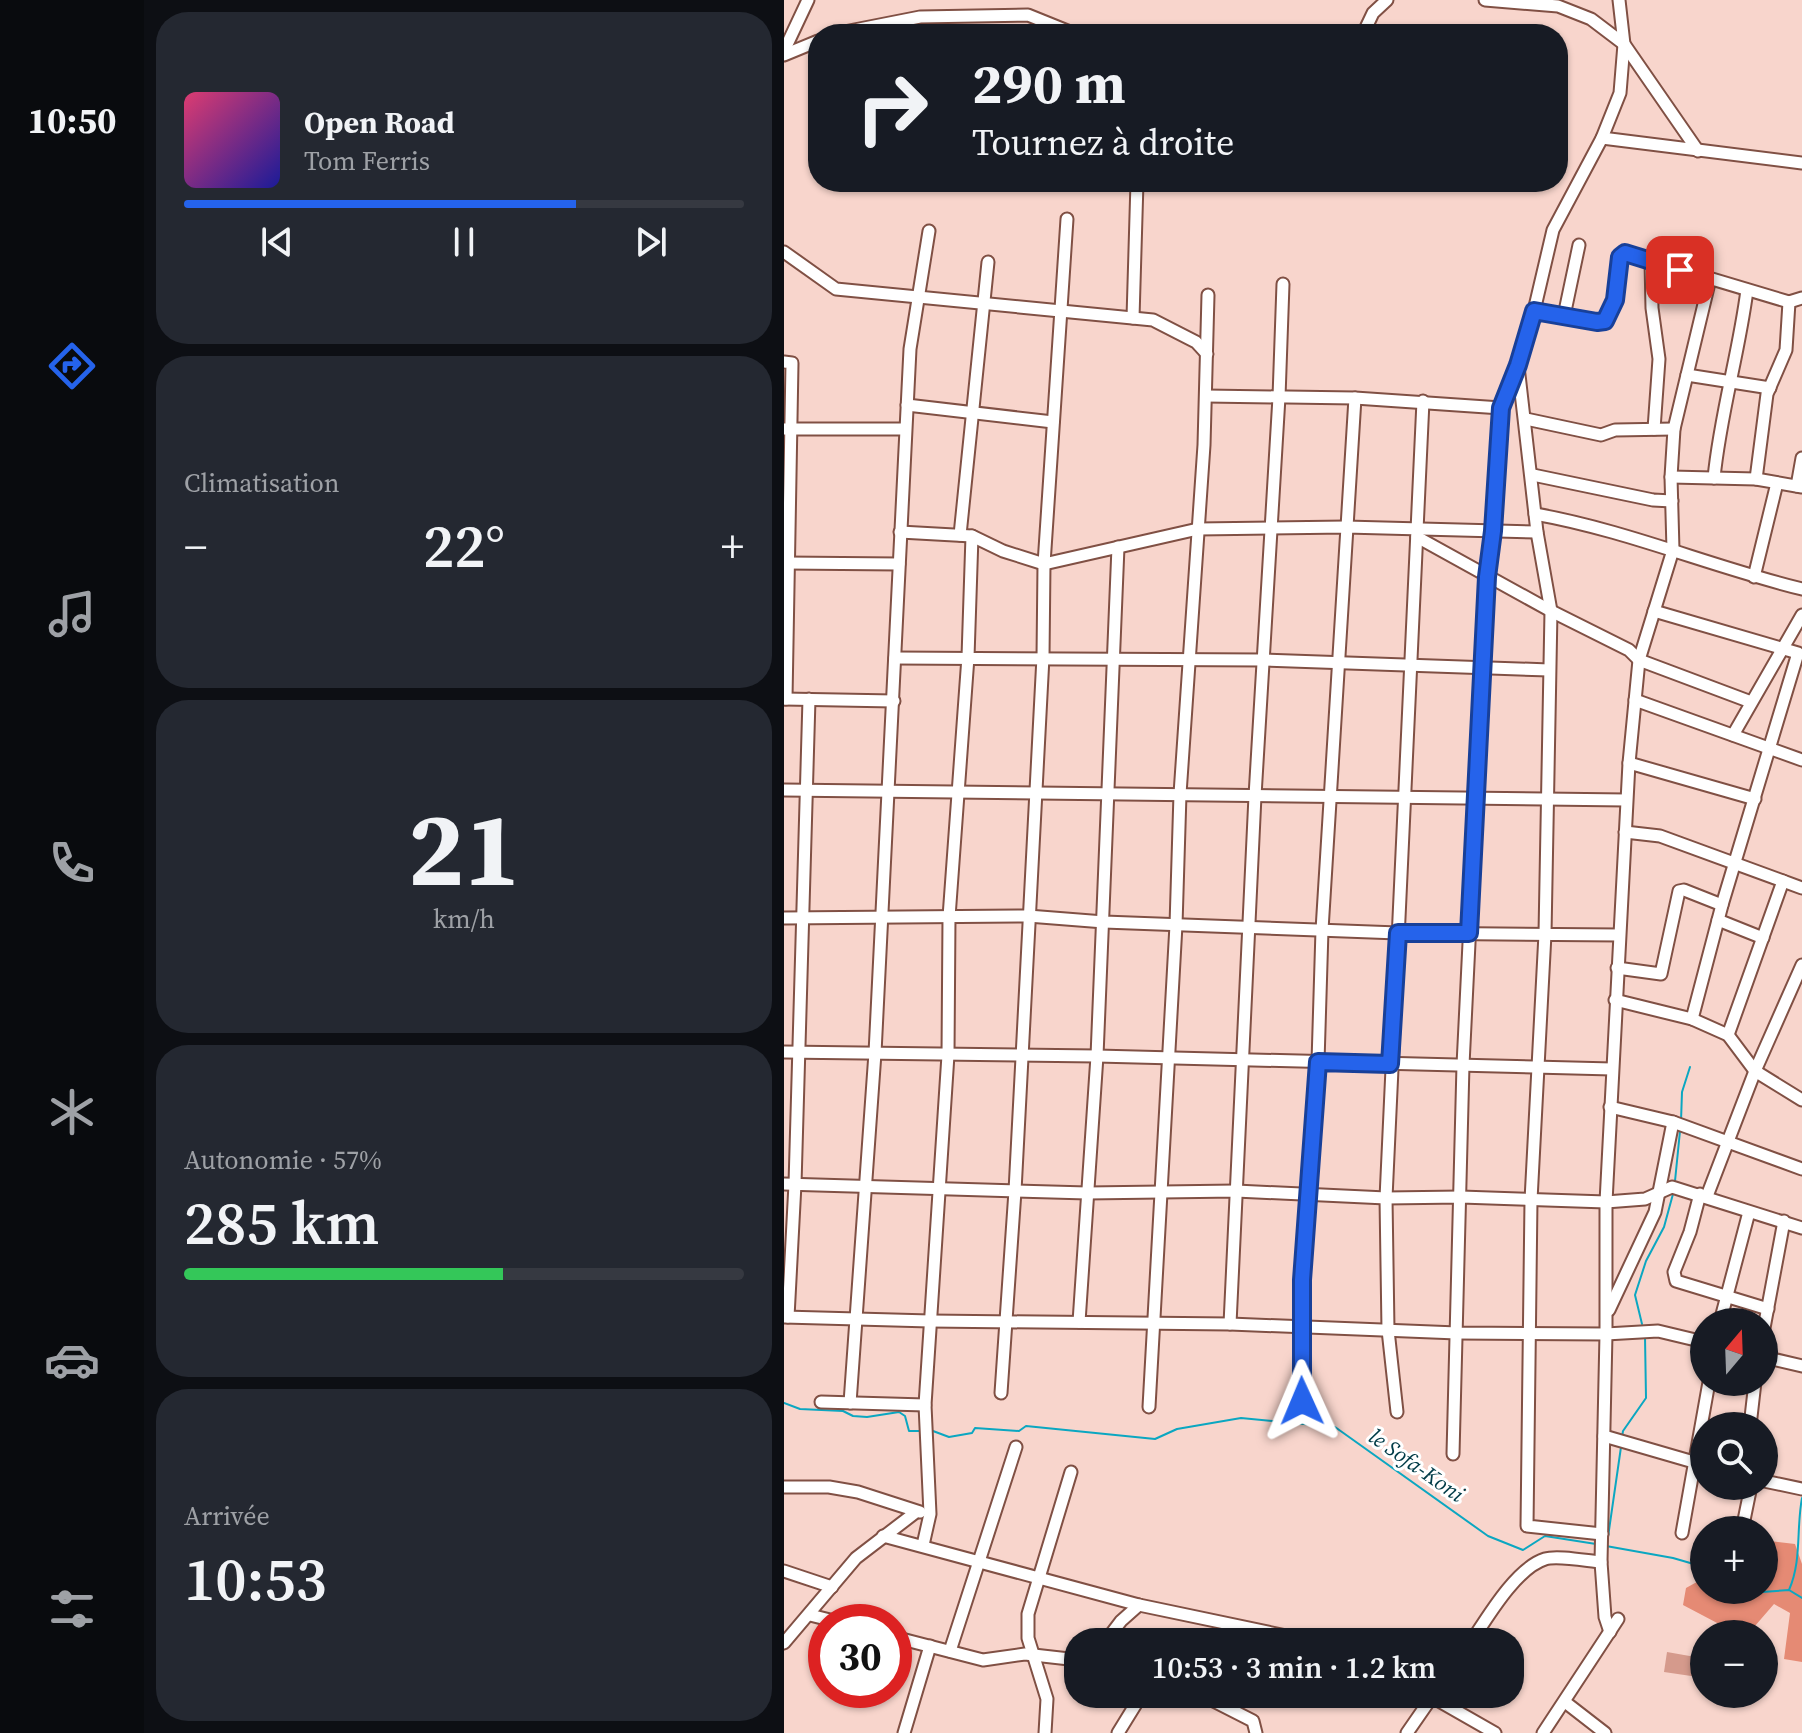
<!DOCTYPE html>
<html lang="fr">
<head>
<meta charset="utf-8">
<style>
  :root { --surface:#171b24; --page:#242831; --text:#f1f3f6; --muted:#9ea1a6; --line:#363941; --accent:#2563eb }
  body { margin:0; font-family:"Source Serif 4",serif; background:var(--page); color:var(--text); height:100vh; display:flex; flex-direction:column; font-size:30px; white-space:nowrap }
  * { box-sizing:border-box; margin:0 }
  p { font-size:26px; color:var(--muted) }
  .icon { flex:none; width:44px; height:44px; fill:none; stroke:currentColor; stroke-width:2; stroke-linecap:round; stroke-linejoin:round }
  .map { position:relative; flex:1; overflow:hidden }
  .sheet { display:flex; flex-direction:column; gap:12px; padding:12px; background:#0d0f14; width:640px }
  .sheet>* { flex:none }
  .guide { position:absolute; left:24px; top:24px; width:760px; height:168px; border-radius:32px; box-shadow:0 2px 6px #0004; background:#171b24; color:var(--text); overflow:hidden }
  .needle { width:52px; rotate:19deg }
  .controls { position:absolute; left:906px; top:1308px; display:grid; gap:16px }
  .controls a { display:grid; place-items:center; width:88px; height:88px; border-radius:50%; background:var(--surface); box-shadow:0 2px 6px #0004; font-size:40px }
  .speed { position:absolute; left:24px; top:1604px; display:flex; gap:16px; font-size:40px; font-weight:700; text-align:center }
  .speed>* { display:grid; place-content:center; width:104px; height:104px; border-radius:50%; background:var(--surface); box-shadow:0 2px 6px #0004; line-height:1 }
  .speed .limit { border:12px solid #d22; background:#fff; color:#111 }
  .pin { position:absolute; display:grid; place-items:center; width:68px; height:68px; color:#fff; margin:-34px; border-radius:16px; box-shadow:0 4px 12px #0006 }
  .me { position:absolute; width:88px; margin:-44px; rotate:359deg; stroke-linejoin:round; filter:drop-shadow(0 0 6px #0008) }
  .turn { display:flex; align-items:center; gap:28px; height:168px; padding:0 32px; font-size:36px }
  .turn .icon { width:104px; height:104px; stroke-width:2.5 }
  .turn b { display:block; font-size:56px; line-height:68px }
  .big { font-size:60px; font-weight:600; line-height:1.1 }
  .sheet .tile { flex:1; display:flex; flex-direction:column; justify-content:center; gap:12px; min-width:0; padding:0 28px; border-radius:32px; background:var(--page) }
  .sheet .dial { align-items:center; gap:0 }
  .dial b { font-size:104px; line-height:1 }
  .song { display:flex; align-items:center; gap:24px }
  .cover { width:96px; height:96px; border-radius:12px; background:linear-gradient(135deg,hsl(340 70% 55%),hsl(240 70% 35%)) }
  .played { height:8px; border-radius:4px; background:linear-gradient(90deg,var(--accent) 70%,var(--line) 70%) }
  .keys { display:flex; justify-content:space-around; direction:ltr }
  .heat { display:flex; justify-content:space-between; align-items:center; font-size:44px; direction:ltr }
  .charge { height:12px; border-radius:6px; background:linear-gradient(90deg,#34c759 57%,var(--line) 0) }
  .trip { position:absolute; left:280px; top:1628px; width:460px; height:80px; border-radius:32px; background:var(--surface); box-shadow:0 2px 6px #0004; font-weight:600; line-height:80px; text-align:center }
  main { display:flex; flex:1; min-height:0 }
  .tabs { display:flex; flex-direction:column; width:144px; justify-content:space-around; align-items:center; background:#090b0e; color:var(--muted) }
  .tabs .icon { width:56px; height:56px }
  .tabs .active { color:var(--accent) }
  .tabs b { font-size:36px; color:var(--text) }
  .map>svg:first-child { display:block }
  .green { fill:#d59a8c }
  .forest { fill:#e58a74 }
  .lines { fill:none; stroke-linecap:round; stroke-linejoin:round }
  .stream { stroke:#0ba7c1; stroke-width:2 }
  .minor-casing { stroke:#805044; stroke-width:15 }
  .minor { stroke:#fff; stroke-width:11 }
  .route-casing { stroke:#184099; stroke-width:20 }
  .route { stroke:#2563eb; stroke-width:14 }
  .labels { text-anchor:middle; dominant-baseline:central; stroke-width:6; stroke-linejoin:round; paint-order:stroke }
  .water-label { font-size:22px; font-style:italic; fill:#003b47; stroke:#fff }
</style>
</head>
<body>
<main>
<nav class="tabs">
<b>10:50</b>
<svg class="icon active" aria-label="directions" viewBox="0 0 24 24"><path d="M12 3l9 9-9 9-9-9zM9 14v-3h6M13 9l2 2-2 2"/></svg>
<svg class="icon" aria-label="music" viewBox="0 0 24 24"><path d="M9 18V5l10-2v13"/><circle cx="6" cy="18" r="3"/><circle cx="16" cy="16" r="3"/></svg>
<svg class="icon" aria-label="phone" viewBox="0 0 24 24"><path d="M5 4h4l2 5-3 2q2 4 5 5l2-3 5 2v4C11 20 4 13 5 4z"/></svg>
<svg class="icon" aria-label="climate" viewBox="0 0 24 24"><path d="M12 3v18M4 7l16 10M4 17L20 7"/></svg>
<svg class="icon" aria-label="car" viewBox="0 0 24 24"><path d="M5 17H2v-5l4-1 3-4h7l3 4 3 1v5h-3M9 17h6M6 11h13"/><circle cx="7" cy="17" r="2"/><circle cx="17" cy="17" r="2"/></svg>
<svg class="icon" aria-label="filters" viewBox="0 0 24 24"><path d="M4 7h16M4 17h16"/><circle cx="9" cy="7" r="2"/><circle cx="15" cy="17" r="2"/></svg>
</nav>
<section class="sheet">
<div class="tile">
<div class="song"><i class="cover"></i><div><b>Open Road</b><p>Tom Ferris</p></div></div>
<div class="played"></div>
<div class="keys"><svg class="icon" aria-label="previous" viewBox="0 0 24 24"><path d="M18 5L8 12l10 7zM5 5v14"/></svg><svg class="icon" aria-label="pause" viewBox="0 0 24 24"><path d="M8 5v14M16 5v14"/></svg><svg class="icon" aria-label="next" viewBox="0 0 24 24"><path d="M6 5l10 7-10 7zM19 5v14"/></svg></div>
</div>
<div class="tile"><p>Climatisation</p>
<div class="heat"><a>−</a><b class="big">22°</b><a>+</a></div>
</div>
<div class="tile dial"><b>21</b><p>km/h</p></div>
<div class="tile"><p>Autonomie · 57%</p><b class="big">285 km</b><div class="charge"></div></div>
<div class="tile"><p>Arrivée</p><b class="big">10:53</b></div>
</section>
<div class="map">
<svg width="1018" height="1733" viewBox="0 0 1018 1733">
  <rect width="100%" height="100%" fill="#f8d5cc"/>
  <polygon class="green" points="883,1652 917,1658 914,1677 880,1672"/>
  <polygon class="forest" points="986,1541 1011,1544 1018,1564 1018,1662 1000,1659 1006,1613 990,1604 964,1634 954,1634 899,1605 902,1588 920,1578 920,1590 980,1590 980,1552"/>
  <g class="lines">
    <g class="stream">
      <polyline points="897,1121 898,1092 906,1067"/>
      <polyline points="891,1181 896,1131"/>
      <polyline points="858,1324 851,1295 862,1261 880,1227 889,1194"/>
      <polyline points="0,1403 16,1409 59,1411 69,1416 83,1417 115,1412 121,1416 125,1431 138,1431"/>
      <polyline points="149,1431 165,1437 188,1433 191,1428 235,1431 242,1426 371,1439 393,1429 457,1418 551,1427 704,1536 739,1550 761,1536 812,1544"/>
      <polyline points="838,1437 839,1431 862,1398 861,1337"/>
      <polyline points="823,1544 837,1447"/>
      <polyline points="822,1546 889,1558 920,1567"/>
      <polyline points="947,1590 950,1594 1005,1590 1018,1598"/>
      <path d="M1005,1590C1018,1560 1012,1530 1018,1498"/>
    </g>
    <g class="minor-casing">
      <g id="minor">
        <polyline points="701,0 774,6 807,19 840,44 914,151"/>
        <polyline points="50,34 136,17 244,15 291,34"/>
        <polyline points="579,34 589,13 603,0"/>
        <polyline points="0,51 24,0"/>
        <polyline points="0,55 34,41"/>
        <polyline points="818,138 1018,163"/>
        <polyline points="0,252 52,289 369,320 412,342 423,354"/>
        <polyline points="867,261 868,308 875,359 870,429"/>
        <polyline points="750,311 813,322 821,321 831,300 836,257 841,253 1005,302 1018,298"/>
        <polyline points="780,316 795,245"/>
        <polyline points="349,318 353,182"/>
        <polyline points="0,362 8,363 2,699"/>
        <polyline points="734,366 753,532 767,611 761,934 747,1200 743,1526 818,1534"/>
        <polyline points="903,375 986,388"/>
        <polyline points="422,396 571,398 717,408"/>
        <polyline points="123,405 269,422"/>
        <polyline points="742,419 817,435 831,430 890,429"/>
        <polyline points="1,429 121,429"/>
        <polyline points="749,475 869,500 888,501"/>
        <polyline points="887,477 972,479 1018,487"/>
        <path d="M930,478C936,415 955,353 963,290"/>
        <polyline points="972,479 983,394 1002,350 1005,302"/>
        <polyline points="1013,486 1018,458"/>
        <path d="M751,514C842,530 928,567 1018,589"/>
        <polyline points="116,532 188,536 219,551 260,564 414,529 562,527 753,532"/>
        <polyline points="176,535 204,262"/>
        <polyline points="633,537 767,611 845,650 855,660 967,702"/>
        <polyline points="1,563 115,564"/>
        <polyline points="970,577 993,483"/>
        <polyline points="870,611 1014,653 938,905 908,1019"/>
        <polyline points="111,658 479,660 765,670"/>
        <polyline points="0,699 110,701"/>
        <polyline points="851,700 1018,760"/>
        <polyline points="949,735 1018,615"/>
        <polyline points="845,763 971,799"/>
        <polyline points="0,790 842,800"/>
        <polyline points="841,832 876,836 1018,888"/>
        <polyline points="0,918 244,916 320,922 614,933 835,935"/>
        <polyline points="934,920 979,938"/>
        <polyline points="833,968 877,974 895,891 900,890 938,905"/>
        <polyline points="831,1000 908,1019 944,1035 971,1071 1018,1100"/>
        <polyline points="944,1035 999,881"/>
        <polyline points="0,1052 313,1056 828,1069"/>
        <polyline points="826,1107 889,1122 1018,1169"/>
        <polyline points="0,1184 303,1193 452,1191 602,1198 677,1197 822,1202 861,1199 888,1187 1018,1228"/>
        <polyline points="916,1194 906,1232 890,1272 892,1281 984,1309"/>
        <polyline points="923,1196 971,1071 1018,965"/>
        <polyline points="825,1310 871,1212 889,1122"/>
        <polyline points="0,1317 146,1321 446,1324 673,1333 822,1334 874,1331 920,1342"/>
        <polyline points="4,1317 11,1184 25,699"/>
        <polyline points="295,1322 313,1056 334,547"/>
        <polyline points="936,1322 965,1212"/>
        <polyline points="446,1324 471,796 495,397 499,284"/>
        <polyline points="980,1328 1000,1221"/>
        <polyline points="980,1357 1018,1366"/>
        <polyline points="217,1393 231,1191 259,657 260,564 283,219"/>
        <polyline points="518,1401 518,1280 534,1062 538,930 571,398"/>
        <polyline points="37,1402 141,1405"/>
        <polyline points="66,1403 91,1053 126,349 145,231"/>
        <polyline points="365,1407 392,925 396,794 420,445 424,295"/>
        <polyline points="613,1412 604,1330 602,1198 639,401"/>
        <polyline points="966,1426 971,1382"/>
        <polyline points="820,1436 920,1465"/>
        <polyline points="669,1454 679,1065 703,577 709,531 717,408 734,365 750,311 769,230 818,138 836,93 840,44 835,0"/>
        <polyline points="980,1481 1018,1489"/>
        <polyline points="0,1487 45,1487 74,1492 136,1512"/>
        <polyline points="958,1530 967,1486"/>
        <polyline points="898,1533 925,1382"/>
        <polyline points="99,1536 355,1605 531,1642"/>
        <polyline points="139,1545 146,1514 141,1405 164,1055 165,917 184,657 188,536"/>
        <polyline points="0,1571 48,1587"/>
        <polyline points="26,1615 54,1622"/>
        <polyline points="826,1632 821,1617 817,1562 822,1334 822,1202 845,763 855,660 889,550 887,477 890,429 926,279"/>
        <polyline points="110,1637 199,1660 241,1654 294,1660"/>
        <polyline points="321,1642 337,1621 355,1605"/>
        <path d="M687,1642C703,1618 732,1568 761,1559C773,1555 804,1561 817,1562"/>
        <polyline points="0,1643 72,1558 132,1512"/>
        <polyline points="166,1651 232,1447"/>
        <polyline points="416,1694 469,1721 472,1733"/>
        <polyline points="648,1697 711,1733"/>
        <polyline points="781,1702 821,1733"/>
        <polyline points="120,1733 146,1646"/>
        <polyline points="261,1733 263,1699 244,1638 244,1614 287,1472"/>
        <polyline points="334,1733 358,1694"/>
        <polyline points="623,1733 650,1694"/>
        <polyline points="759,1733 834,1619"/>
      </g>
    </g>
    <use href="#minor" class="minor"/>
  </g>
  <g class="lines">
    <g class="route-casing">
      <polyline id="route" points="518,1401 518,1280 534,1062 606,1064 614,933 685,933 703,577 709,531 717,408 734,365 750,311 813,322 821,321 831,300 836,257 841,253 896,270"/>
    </g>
    <use href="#route" class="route"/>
  </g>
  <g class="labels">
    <g class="water-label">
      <text transform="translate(633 1465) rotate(35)">le Sofa-Koni</text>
    </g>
  </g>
</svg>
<div class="controls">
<a><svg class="needle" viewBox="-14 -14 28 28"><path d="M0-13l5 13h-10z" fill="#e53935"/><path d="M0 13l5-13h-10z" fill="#9ea1a6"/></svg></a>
<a><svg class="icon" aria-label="search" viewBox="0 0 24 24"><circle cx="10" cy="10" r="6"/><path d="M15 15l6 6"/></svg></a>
<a>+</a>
<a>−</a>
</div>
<div class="speed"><div class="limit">30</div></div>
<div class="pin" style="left:896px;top:270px;background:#d93025"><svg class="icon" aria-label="arrive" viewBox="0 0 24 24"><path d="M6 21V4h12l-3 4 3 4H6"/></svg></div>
<svg class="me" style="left:518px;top:1401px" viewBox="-20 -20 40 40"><path d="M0-17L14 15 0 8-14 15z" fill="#2563eb" stroke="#fff" stroke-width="4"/></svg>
<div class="trip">10:53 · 3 min · 1.2 km</div>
<div class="guide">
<div class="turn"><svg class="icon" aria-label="right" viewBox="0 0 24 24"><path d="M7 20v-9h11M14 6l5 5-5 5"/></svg><div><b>290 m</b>Tournez à droite</div></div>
</div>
</div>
</main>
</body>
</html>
